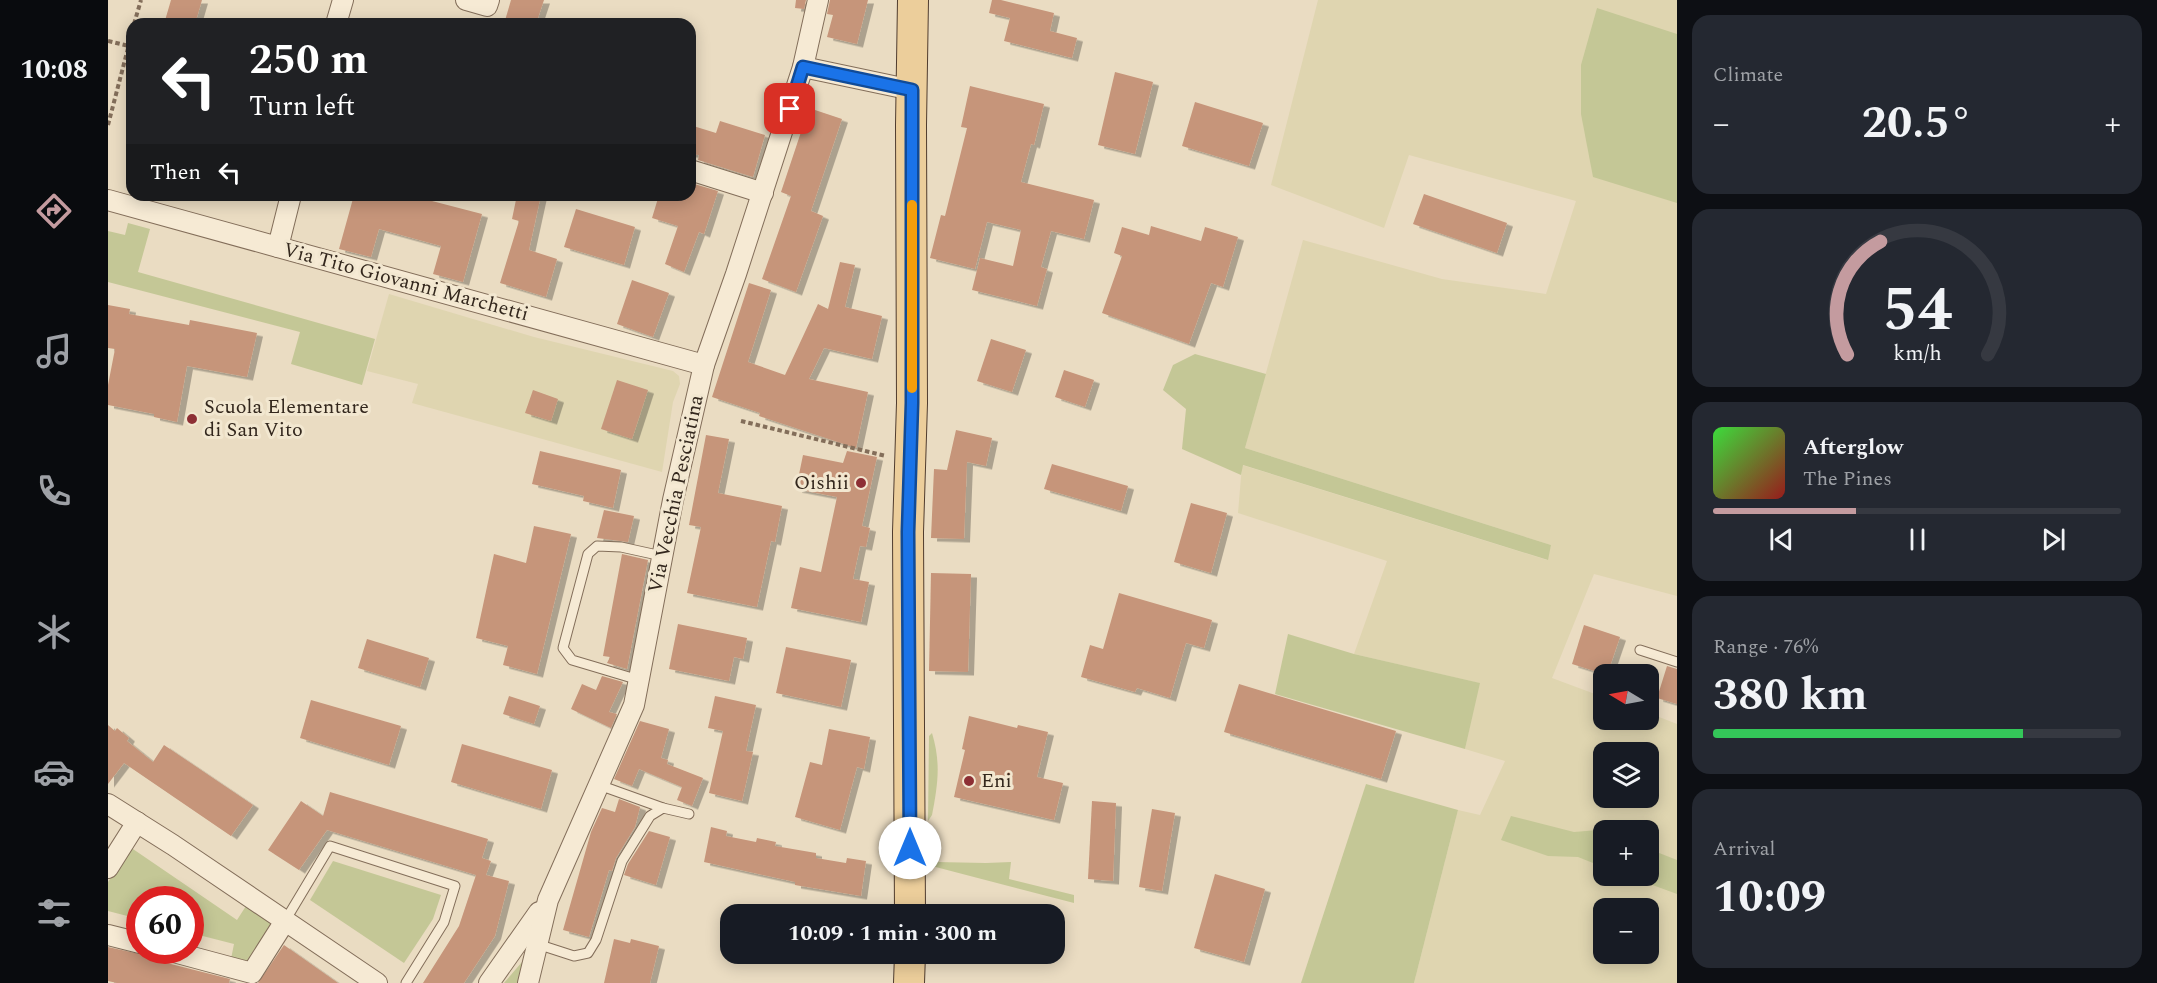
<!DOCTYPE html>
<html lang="en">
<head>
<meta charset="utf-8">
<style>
  :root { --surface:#171b24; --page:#242831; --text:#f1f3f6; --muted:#9ea1a6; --line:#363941; --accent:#c49b9f }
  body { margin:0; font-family:Spectral,serif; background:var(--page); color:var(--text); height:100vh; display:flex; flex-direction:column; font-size:22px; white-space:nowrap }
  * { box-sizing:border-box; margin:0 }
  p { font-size:20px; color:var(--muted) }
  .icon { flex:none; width:33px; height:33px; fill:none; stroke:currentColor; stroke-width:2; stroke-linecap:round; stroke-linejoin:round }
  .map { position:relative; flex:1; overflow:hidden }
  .drawer { display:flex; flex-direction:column; gap:15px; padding:15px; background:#0d0f14; width:480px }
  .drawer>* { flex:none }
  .banner { position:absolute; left:18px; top:18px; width:570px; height:183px; border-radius:18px; box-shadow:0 3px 15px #0003; background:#202124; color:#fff; overflow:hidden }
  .needle { width:39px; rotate:280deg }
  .buttons { position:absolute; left:1485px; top:664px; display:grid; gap:12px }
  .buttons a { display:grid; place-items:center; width:66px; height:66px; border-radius:12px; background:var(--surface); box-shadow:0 3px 15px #0003; font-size:30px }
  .speed { position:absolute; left:18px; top:886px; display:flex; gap:12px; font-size:30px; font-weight:700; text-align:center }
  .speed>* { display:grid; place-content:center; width:78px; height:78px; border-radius:50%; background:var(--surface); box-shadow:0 3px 15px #0003; line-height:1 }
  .speed .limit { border:9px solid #d22; background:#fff; color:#111 }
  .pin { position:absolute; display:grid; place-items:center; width:51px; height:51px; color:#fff; margin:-26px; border-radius:12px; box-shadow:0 3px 9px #0006 }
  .me { position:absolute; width:66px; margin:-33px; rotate:0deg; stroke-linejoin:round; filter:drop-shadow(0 0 4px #0008) }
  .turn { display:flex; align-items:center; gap:21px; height:126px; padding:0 24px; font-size:27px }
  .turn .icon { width:78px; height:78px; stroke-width:2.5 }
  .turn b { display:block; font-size:42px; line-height:51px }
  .then { display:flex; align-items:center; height:57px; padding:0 24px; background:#0003; gap:12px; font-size:22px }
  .big { font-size:45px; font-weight:700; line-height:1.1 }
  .drawer .tile { flex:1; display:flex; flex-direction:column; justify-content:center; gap:9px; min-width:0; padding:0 21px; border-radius:18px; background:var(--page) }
  .drawer .dial { align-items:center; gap:0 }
  .dial svg { height:156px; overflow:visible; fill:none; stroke:var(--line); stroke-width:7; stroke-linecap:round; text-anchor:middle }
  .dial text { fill:var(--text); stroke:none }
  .song { display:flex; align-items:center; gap:18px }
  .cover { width:72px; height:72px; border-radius:9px; background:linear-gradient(135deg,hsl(120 70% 55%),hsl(0 70% 35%)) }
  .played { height:6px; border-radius:3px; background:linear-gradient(90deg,var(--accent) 35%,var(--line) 35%) }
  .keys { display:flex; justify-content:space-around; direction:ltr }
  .heat { display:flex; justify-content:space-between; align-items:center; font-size:33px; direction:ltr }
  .charge { height:9px; border-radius:4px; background:linear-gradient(90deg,#34c759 76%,var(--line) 0) }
  .trip { position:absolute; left:612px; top:904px; width:345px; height:60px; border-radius:18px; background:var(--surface); box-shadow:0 3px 15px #0003; font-weight:700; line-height:60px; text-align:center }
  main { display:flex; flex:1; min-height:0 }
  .menu { display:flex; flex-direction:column; width:108px; justify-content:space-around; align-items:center; background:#090b0e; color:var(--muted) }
  .menu .icon { width:42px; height:42px }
  .menu .on { color:var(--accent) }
  .menu b { font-size:27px; color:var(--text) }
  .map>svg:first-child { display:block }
  .farmland { fill:#dfd5b0; fill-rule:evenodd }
  .green { fill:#c4c796 }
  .building { fill:#c6957a; filter:url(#shadow) }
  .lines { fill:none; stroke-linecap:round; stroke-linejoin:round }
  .lane-casing { stroke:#836e5a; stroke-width:11 }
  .street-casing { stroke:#836e5a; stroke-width:22 }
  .primary-casing { stroke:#503c2e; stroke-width:32 }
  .path { stroke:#836e5a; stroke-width:4; stroke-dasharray:4.5 3; stroke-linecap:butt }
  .lane { stroke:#f6ead4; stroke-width:9 }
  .street { stroke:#f6ead4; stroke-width:20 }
  .primary { stroke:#ecce9b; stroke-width:30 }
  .route-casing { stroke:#114b97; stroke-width:15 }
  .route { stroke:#1a73e8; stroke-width:10 }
  .slow { stroke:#f59e0b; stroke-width:10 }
  .poi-dot { fill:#8d2f34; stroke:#f2e7d0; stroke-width:2 }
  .labels { text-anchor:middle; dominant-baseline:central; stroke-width:6; stroke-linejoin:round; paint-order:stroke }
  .street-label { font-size:20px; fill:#33271d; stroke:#f2e7d0 }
  .poi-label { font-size:20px; fill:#33271d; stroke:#f2e7d0; text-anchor:start }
</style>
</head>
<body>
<main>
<nav class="menu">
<b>10:08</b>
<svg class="icon on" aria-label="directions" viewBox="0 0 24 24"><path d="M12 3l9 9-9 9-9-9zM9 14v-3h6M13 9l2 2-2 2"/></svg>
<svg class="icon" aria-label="music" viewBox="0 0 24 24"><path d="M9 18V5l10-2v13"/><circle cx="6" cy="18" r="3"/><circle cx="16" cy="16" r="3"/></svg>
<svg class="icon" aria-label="phone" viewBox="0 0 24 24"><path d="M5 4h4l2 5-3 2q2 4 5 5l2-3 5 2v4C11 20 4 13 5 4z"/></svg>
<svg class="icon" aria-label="climate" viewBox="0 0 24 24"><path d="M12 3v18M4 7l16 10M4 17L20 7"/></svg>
<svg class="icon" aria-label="car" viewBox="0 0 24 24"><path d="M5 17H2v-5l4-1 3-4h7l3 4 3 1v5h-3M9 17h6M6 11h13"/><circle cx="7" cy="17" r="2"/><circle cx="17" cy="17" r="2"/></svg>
<svg class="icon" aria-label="filters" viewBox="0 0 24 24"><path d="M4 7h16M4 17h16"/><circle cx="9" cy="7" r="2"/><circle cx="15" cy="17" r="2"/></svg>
</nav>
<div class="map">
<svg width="1569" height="983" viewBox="0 0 1569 983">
  <defs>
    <filter id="shadow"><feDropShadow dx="6" dy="3.5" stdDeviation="0" flood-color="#0004"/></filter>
  </defs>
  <rect width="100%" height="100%" fill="#eadcc2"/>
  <g class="farmland">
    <path d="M1210,0H1569V596L1486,574L1444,678L1495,697L1496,720H1540L1541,713L1569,724V983H1306L1350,810L1372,815L1397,761L1357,749L1371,683L1246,654L1279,561L1130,513L1134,465L1439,560L1443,545L1137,448L1195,240L1334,279L1438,294L1468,201L1301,155L1276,228L1163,185ZM1496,753H1540V798H1496ZM1496,831H1540V876H1496ZM1496,909H1540V954H1496Z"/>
    <polygon points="281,294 426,337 565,371 571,376 572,384 565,402 554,472 304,403 310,384 259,371"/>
  </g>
  <g class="green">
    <polygon points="1489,8 1569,34 1569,203 1485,177 1473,114 1473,65"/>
    <polygon points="20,223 42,229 30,272 267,339 254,385 183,364 192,332 0,282 0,231 17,235"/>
    <polygon points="1087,354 1158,374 1137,448 1443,545 1440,560 1135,465 1133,475 1074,449 1078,409 1055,390 1065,365"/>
    <polygon points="1180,634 1246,654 1372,683 1357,749 1167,694"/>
    <path d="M824,733C833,763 830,784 824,815L820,821L821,736Z"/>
    <polygon points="1258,784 1350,810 1306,983 1193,983"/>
    <polygon points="1403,816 1466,832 1490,830 1495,833 1495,867 1470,857 1440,856 1393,840"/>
    <polygon points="22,847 129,920 138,906 166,924 142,964 123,959 126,944 83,933 82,900 32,900 31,919 0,911 0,882"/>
    <polygon points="1541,849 1569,860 1569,894 1520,876 1540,876"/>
    <polygon points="225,861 333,895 325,919 296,963 202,900"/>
    <polygon points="828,862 878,863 903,862 901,879 966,895 966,903 820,865"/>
    <polygon points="414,962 417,962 413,983 396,983"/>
  </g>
  <g class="building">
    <polygon points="63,0 94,0 87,24 56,24"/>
    <polygon points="403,0 436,0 428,24 396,24"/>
    <polygon points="688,0 698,0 696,9 687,8"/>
    <polygon points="722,0 760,0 749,44 719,37 725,15 719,14"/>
    <polygon points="884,0 893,0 946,13 942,31 969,38 964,58 896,41 902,18 881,13"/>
    <polygon points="1007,72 1045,82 1027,154 990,145"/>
    <polygon points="862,86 936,104 926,145 923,144 913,182 986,200 976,239 943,231 933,267 939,269 929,306 864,290 872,258 905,266 913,230 879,222 867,269 822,258 833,215 837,216 859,128 853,127"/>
    <polygon points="1087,102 1155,123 1141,166 1074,146"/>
    <polygon points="701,108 734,119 703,211 715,216 688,292 654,279 683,196 673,192"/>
    <polygon points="612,121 657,135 645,177 590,160 591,155 582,154 582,125 608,133"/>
    <polygon points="583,183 610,191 596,234 591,232 576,272 557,264 570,226 544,218 551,195 582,195"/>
    <polygon points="1316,194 1399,223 1389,253 1305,224"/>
    <polygon points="246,195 301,195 374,214 355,282 325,274 333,246 271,229 263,257 231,249"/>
    <polygon points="409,195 433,195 421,250 449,259 438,297 392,283 411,221 404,219"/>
    <polygon points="468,209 527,227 516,265 456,247"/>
    <polygon points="1043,226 1093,241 1097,227 1130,237 1115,287 1103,283 1081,344 994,313 1014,256 1006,253 1014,227 1041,235"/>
    <polygon points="732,262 747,265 737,307 774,316 764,359 716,348 701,379 760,392 748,448 651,416 652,413 604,397 641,283 663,290 640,362 677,375 710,304 720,309"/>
    <polygon points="524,280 561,293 545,337 509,324"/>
    <polygon points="0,305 22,309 21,314 81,325 82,320 149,333 139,377 79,366 69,422 46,417 46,414 0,405 0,385 7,349 0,348"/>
    <polygon points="883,339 918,350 904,392 869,381"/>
    <polygon points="956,370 986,380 977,407 947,397"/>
    <polygon points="509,380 540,390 524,439 493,429"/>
    <polygon points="425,390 450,399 443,421 417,413"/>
    <polygon points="848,430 884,438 878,466 859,462 856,539 823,538 826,469 839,470"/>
    <polygon points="598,435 621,439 610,493 674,506 667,542 663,541 649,607 579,593 593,527 581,525"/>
    <polygon points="432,451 513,470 505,508 475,501 476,496 424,484"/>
    <polygon points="739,451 769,457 754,526 762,528 758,547 752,546 745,579 761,582 753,622 683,608 692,567 713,572 729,497 688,489 695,455 735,463"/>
    <polygon points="944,464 1020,486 1013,511 936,489"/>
    <polygon points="1083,503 1119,513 1103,573 1066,562"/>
    <polygon points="496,510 526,516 520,542 489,538"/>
    <polygon points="426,526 463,534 429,674 395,665 400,646 368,638 386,554 418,563"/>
    <polygon points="514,554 540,560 519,669 499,663 502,657 495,656"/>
    <polygon points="823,573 863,574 860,672 821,671"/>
    <polygon points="1011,593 1104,620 1096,648 1078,643 1062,698 1029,688 1027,692 973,677 982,645 995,649"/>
    <polygon points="570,624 639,638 635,659 626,657 621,681 561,669"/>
    <polygon points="1476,625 1512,637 1499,675 1464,664"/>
    <polygon points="259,639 321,658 312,687 250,668"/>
    <polygon points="678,647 743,660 733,707 668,693"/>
    <polygon points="1559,666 1569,669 1569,704 1549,698"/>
    <polygon points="494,676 515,682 501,712 509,714 503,728 463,709 474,684 488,690"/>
    <polygon points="1131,684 1288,731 1273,779 1116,732"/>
    <polygon points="401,696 432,706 426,724 395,714"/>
    <polygon points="607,696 648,705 638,751 645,752 634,801 601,793 615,731 600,728"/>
    <polygon points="203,700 293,726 281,765 192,738"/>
    <polygon points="861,716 909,728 910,725 940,732 929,777 955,783 946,820 846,797 857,750 854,749"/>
    <polygon points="532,721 561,729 553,758 560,760 559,764 595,778 584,806 569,800 574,787 531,769 524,786 506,779"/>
    <polygon points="0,725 7,731 9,728 21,738 19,741 45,762 56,745 145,805 123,836 16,763 0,784"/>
    <polygon points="721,729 762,737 756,769 749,767 732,830 687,817 702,762 714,765"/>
    <polygon points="354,744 444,770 433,809 343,782"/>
    <polygon points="222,792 380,839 374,858 383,861 378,875 401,881 387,936 356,983 315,983 351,926 368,875 219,830 191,870 160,850 193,801 215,816"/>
    <polygon points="511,799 532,807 527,827 508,858 504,871 501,870 481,937 455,930 483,832 494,808 507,812"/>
    <polygon points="984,801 1008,803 1005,881 980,879"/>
    <polygon points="1044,809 1067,813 1054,891 1031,887"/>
    <polygon points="603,827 619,831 618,836 648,842 649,838 668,842 667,846 708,853 708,858 738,863 739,858 758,861 753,896 687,885 687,882 596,862"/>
    <polygon points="541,831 562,837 548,885 516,875 520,864"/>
    <polygon points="1107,874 1157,889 1136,962 1086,948"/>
    <polygon points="506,939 522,943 523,939 551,946 542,983 496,983"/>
    <polygon points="176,945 230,983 150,983"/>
    <polygon points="0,947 54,959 59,963 122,979 121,983 9,983 0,981"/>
  </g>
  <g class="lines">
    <g class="lane-casing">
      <g id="lane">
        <polyline points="1532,650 1569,662"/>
        <polyline points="531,680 464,660 455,648 480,554 489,546 513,547 554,556"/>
        <polyline points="491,785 555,808"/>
        <polyline points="177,921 222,846 347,886 336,922 298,983"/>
        <polyline points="429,944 466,956 480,953 488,940 514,861 542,816 555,808 581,814"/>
      </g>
    </g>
    <g class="street-casing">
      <g id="street">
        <polyline points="358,0 379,6 381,0"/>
        <polyline points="228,24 235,0"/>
        <polyline points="695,67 804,90"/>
        <polyline points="582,170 655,193"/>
        <polyline points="0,200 596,365"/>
        <polyline points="170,247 183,195"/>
        <polyline points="0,804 65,845 269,983"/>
        <polyline points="0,868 29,822"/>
        <polyline points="0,935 32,943"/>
        <polyline points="62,951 144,973 177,921"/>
        <polyline points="381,983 431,912"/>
        <polyline points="420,983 440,900 526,705 565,500 596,365 628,274 695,67 710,0"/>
      </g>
    </g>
    <g class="primary-casing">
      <g id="primary">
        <polyline points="802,915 800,532 804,403 803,125 805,0"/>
        <polyline points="801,983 802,954"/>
      </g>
    </g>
    <g class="path">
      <polyline points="26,24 33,0"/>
      <polyline points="0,41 21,46"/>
      <polyline points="0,125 24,33"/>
      <polyline points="633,421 778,456"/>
    </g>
    <use href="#lane" class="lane"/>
    <use href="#street" class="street"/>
    <use href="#primary" class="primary"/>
  </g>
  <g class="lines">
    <g class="route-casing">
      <polyline id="route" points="682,109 695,67 804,90 804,403 800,532 802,848"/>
    </g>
    <use href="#route" class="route"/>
    <polyline class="slow" points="804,388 804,205"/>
  </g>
  <g class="poi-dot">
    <circle cx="84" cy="419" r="6"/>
    <circle cx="753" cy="483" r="6"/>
    <circle cx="861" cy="781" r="6"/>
  </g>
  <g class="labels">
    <g class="street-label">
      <text transform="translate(298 282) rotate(15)">Via Tito Giovanni Marchetti</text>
      <text transform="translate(568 494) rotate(-78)">Via Vecchia Pesciatina</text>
    </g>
    <g class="poi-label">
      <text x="96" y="407">Scuola Elementare<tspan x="96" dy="23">di San Vito</tspan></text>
      <text x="741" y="483" text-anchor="end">Oishii</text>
      <text x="873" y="781">Eni</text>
    </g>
  </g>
</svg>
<div class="buttons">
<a><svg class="needle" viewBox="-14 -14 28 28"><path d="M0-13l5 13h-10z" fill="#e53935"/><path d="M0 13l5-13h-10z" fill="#9ea1a6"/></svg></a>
<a><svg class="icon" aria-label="layers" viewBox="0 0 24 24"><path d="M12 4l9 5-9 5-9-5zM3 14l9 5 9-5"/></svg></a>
<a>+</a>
<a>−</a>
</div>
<div class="speed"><div class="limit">60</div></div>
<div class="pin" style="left:682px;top:109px;background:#d93025"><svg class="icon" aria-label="arrive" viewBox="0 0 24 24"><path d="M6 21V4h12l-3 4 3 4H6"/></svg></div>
<svg class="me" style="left:802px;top:848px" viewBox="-20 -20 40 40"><circle r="19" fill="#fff"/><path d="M0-13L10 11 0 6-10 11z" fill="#1a73e8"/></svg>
<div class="trip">10:09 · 1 min · 300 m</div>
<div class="banner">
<div class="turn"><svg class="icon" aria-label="left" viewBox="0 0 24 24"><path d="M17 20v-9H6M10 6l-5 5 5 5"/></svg><div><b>250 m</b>Turn left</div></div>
<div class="then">Then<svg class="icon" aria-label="left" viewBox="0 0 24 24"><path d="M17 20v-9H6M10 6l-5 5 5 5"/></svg></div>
</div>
</div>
<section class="drawer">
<div class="tile"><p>Climate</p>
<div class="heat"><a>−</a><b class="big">20.5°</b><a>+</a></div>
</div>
<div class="tile dial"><svg viewBox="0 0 100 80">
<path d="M14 69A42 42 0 1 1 86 69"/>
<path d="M14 69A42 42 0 0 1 31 11" stroke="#c49b9f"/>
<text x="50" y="56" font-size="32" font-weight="700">54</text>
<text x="50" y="72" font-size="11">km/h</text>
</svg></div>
<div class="tile">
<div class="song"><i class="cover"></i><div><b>Afterglow</b><p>The Pines</p></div></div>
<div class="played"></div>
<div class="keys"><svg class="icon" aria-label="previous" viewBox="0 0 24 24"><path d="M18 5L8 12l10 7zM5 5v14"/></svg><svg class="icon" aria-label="pause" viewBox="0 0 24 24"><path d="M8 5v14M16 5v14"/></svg><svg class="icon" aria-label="next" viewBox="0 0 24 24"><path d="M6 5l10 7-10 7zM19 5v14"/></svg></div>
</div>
<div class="tile"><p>Range · 76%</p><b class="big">380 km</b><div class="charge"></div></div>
<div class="tile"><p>Arrival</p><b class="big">10:09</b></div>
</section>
</main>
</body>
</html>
